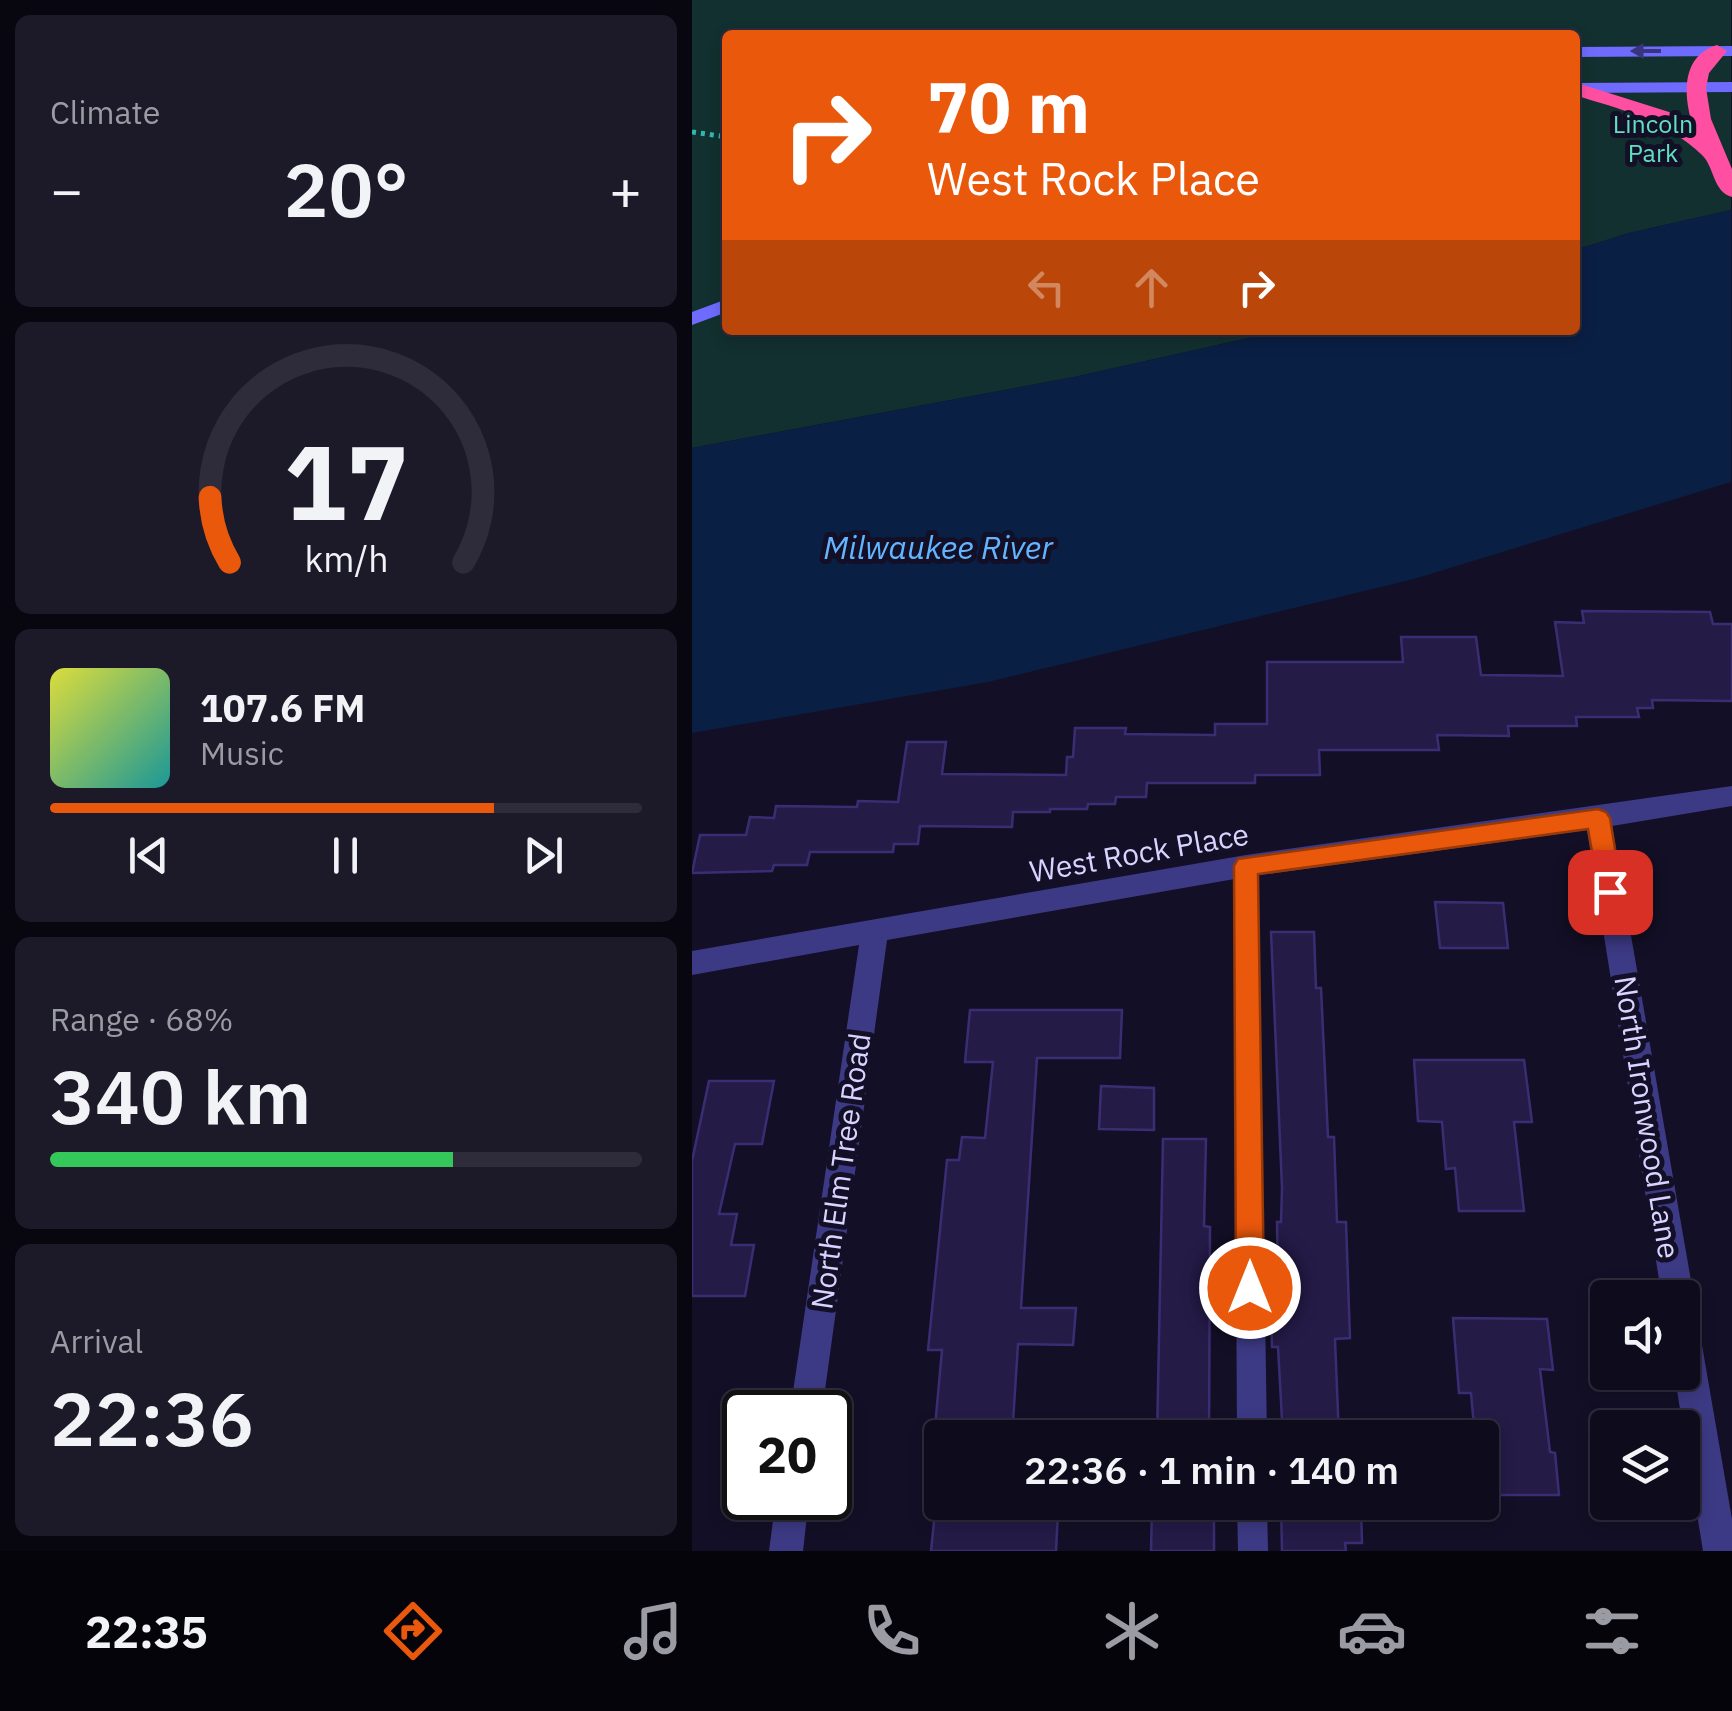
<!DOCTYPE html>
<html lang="en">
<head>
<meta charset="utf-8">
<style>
  :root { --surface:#0e0b1c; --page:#1c1929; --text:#f1f3f6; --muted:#9b9ba3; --line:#2e2b3b; --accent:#ea580c }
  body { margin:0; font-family:"IBM Plex Sans",sans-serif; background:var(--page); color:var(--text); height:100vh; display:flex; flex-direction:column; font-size:38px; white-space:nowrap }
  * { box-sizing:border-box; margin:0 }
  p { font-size:32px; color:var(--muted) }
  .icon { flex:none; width:55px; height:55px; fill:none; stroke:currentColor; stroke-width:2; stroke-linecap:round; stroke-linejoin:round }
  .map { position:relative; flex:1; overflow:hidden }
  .details { display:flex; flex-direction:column; gap:15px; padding:15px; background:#08060f; width:692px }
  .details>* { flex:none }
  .top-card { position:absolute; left:30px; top:30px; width:858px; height:305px; border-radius:10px; box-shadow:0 5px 15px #0003,0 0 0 2px var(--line); background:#ea580c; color:#fff; overflow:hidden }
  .controls { position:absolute; left:898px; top:1280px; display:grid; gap:20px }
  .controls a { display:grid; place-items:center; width:110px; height:110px; border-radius:10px; background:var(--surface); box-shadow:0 5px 15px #0003,0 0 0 2px var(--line); font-size:50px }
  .speed { position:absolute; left:30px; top:1390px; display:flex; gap:20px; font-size:50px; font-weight:700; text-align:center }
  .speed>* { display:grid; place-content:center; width:130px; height:130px; border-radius:50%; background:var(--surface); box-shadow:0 5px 15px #0003,0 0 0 2px var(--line); line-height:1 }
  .speed .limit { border:5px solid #111; border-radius:15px; background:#fff; color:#111 }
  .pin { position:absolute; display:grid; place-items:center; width:85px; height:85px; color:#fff; margin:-42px; border-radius:20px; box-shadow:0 5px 15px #0006 }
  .me { position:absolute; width:110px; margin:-55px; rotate:0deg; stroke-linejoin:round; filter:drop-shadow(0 0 8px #0008) }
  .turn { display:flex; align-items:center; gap:35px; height:210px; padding:0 40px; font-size:45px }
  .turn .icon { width:130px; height:130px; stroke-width:2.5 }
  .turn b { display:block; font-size:70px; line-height:85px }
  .lanes { display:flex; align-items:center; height:95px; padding:0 40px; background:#0003; justify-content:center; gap:50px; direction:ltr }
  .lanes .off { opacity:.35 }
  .big { font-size:75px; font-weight:600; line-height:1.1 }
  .details .card { flex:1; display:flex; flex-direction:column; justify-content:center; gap:15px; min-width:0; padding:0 35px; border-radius:15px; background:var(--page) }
  .details .dial { align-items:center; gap:0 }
  .dial svg { height:260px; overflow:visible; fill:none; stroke:var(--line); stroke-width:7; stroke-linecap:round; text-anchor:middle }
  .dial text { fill:var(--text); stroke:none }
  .song { display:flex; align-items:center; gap:30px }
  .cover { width:120px; height:120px; border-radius:15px; background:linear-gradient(135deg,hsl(60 70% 55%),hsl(180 70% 35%)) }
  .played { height:10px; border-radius:5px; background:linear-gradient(90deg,var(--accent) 75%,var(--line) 75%) }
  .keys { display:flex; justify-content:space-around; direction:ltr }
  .heat { display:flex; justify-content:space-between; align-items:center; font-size:55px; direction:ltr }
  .charge { height:15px; border-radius:8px; background:linear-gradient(90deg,#34c759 68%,var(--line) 0) }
  .trip { position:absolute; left:232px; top:1420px; width:575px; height:100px; border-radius:10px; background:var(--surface); box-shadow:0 5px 15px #0003,0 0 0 2px var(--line); font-weight:600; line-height:100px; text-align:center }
  .tab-bar { display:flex; height:160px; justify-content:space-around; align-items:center; background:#06040b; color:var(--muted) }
  .tab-bar .icon { width:70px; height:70px }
  .tab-bar .current { color:var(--accent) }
  .tab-bar b { font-size:45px; color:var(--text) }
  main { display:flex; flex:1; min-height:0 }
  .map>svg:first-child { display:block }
  .green { fill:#12302f }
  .water { fill:#0a1f44 }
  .building { fill:#241b47; stroke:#3b2d73; stroke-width:2.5 }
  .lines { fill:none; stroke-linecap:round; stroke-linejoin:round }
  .path { stroke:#2fb8b0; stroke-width:5; stroke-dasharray:4 5; stroke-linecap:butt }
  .lane { fill:#3d3a85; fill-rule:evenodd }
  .street { fill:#3d3a85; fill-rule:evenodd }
  .secondary { fill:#6f6bff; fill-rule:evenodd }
  .highway { fill:#ff4fa3; fill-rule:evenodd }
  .oneway { fill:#38347d }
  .route { fill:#ea580c; stroke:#983908; stroke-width:2.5 }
  .labels { text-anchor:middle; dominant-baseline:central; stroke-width:10; stroke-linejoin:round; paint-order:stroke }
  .far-park-label { font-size:25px; fill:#5fe0c0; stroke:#130f26 }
  .street-label { font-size:30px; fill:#d9d4ff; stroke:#130f26 }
  .water-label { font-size:32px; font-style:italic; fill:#62b6ff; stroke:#130f26 }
</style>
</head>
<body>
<main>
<section class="details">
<div class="card"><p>Climate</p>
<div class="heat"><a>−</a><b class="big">20°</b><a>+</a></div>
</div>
<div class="card dial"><svg viewBox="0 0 100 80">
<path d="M14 69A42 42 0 1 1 86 69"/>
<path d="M14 69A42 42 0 0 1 8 49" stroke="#ea580c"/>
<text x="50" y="56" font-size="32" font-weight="700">17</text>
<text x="50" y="72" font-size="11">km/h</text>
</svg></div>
<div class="card">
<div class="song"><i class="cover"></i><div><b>107.6 FM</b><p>Music</p></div></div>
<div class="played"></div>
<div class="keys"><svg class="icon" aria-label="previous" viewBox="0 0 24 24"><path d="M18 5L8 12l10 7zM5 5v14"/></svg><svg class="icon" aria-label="pause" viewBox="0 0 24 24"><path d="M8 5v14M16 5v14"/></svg><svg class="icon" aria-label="next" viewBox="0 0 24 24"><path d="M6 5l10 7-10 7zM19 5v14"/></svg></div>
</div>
<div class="card"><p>Range · 68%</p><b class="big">340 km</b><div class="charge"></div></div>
<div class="card"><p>Arrival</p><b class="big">22:36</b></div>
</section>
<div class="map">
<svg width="1040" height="1551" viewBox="0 0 1040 1551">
  <rect width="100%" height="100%" fill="#130f26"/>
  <polygon class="green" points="0,0 1039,0 1039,210 937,233 883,250 882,35 35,35 35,330 592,330 382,377 0,448"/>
  <polygon class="water" points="1039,210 1039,482 722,579 296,682 0,733 0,448 382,377 592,330 882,330 883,250 937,233"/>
  <g class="building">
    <polygon points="890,611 1018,612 1021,624 1040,624 1040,701 960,700 961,708 945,708 947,717 884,717 885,726 816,726 817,736 745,735 747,750 627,750 628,775 563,775 563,783 455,783 454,797 424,797 423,804 396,804 395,809 358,809 358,812 321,812 320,827 228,826 226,844 202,844 201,852 118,852 115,865 82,865 80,871 0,873 8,835 54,835 58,817 82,818 84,806 165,807 166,801 206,802 215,742 254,742 250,774 374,775 375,757 381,757 383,728 434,728 433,734 523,735 523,724 575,724 575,662 711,662 709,637 784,637 789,675 871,676 863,622 892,623"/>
    <polygon points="743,902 811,903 816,948 748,948"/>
    <polygon points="579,932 622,932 624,988 629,988 636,1137 642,1137 645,1222 654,1222 658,1338 643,1339 647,1438 591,1438 586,1347 580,1347 579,1309 586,1309 585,1222 589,1222 590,1188"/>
    <polygon points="278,1010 430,1010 428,1058 345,1058 329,1308 384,1308 381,1345 326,1344 320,1438 242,1438 250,1350 236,1350 255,1160 267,1160 270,1137 293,1138 301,1062 273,1062"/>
    <polygon points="722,1060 832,1060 840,1122 822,1122 832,1211 767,1211 763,1168 754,1169 750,1122 726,1121"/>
    <polygon points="17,1081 82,1081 70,1144 43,1144 27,1214 45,1214 39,1245 62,1245 53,1296 0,1296 0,1161"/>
    <polygon points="409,1086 462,1088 462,1130 407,1129"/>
    <polygon points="471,1139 514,1139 512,1226 518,1227 517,1438 465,1438"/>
    <polygon points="761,1318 855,1319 861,1370 848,1369 858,1452 863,1453 867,1495 790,1495 790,1438 783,1438 779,1393 767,1393"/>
    <polygon points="589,1504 669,1505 670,1543 653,1543 654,1551 590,1551"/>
    <polygon points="460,1507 522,1507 522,1551 459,1551"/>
    <polygon points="243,1512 366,1513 364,1551 239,1551"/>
  </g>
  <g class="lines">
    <polyline class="path" points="0,132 35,137"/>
    <g class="lane">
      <polygon points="554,856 562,859 566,866 575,1438 545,1438 542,866 546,859"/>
      <polygon points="545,1502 575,1502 576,1551 546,1551"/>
    </g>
    <g class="street">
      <polygon points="1040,786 1040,806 920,826 1002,1298 996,1309 1006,1322 1040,1519 1040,1551 1011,1551 982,1372 990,1372 990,1298 970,1298 895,830 554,877 195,940 130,1412 98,1412 167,945 0,975 0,951 554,855"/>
      <polygon points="84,1498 117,1498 111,1551 77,1551"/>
    </g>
    <g class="secondary">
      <polygon points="1040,46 1040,56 882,57 882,47"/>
      <polygon points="1040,82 1040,92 882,93 882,83"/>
      <polygon points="35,299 35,312 0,325 0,312"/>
    </g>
    <path class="highway" d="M1025,45L1035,51L1017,73L1014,88L1019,119L1040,169V197C1021,192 1022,166 1010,155C974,120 928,109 882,95V82L977,112L1002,129C992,99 987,57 1025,45Z"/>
  </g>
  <defs><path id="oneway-solid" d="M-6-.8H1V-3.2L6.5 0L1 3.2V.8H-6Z" transform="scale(2.5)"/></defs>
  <use class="oneway" href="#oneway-solid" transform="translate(954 51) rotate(180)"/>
  <polygon class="route" points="906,809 914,812 918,818 930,892 927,899 910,899 907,892 896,829 566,874 572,1288 568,1298 558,1302 548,1298 544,1288 542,866 546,859"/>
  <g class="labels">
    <g class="far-park-label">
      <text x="961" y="123">Lincoln<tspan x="961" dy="29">Park</tspan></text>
    </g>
    <g class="street-label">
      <text transform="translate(447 852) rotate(-10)">West Rock Place</text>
      <text transform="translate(956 1117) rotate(81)">North Ironwood Lane</text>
      <text transform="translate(148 1171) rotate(-82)">North Elm Tree Road</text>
    </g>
    <g class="water-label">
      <text x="246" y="547">Milwaukee River</text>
    </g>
  </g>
</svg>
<div class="controls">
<a><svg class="icon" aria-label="sound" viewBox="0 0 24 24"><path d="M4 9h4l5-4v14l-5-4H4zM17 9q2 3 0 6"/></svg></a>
<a><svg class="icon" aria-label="layers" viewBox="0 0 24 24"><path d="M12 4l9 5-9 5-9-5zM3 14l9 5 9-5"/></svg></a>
</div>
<div class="speed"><div class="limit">20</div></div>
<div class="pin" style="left:918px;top:892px;background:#d93025"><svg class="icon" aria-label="arrive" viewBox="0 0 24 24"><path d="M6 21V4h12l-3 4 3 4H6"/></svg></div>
<svg class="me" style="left:558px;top:1288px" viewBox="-20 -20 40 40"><circle r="17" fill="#ea580c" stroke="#fff" stroke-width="3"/><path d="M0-11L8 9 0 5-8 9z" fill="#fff"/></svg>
<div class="trip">22:36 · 1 min · 140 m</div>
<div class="top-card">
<div class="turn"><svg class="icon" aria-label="right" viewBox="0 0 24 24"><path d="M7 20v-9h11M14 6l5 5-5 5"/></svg><div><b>70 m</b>West Rock Place</div></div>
<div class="lanes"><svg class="icon off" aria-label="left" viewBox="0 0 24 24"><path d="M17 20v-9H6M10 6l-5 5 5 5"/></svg><svg class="icon off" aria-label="ahead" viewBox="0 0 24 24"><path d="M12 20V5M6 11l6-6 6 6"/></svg><svg class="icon" aria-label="right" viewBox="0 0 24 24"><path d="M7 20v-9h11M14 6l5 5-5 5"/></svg></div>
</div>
</div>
</main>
<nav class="tab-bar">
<b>22:35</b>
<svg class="icon current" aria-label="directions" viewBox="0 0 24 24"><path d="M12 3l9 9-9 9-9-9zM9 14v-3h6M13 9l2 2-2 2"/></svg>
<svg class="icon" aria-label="music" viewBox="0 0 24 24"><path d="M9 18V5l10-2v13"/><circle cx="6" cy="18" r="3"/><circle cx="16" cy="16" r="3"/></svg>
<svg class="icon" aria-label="phone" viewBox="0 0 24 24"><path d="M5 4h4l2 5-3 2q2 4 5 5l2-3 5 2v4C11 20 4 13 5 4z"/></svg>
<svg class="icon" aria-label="climate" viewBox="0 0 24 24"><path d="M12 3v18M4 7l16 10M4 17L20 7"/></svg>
<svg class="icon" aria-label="car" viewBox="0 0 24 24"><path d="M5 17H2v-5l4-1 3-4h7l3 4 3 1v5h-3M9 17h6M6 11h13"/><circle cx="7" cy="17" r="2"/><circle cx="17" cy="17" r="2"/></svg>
<svg class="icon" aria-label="filters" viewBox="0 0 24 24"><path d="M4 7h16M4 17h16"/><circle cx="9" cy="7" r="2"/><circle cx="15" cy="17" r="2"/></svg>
</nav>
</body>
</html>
